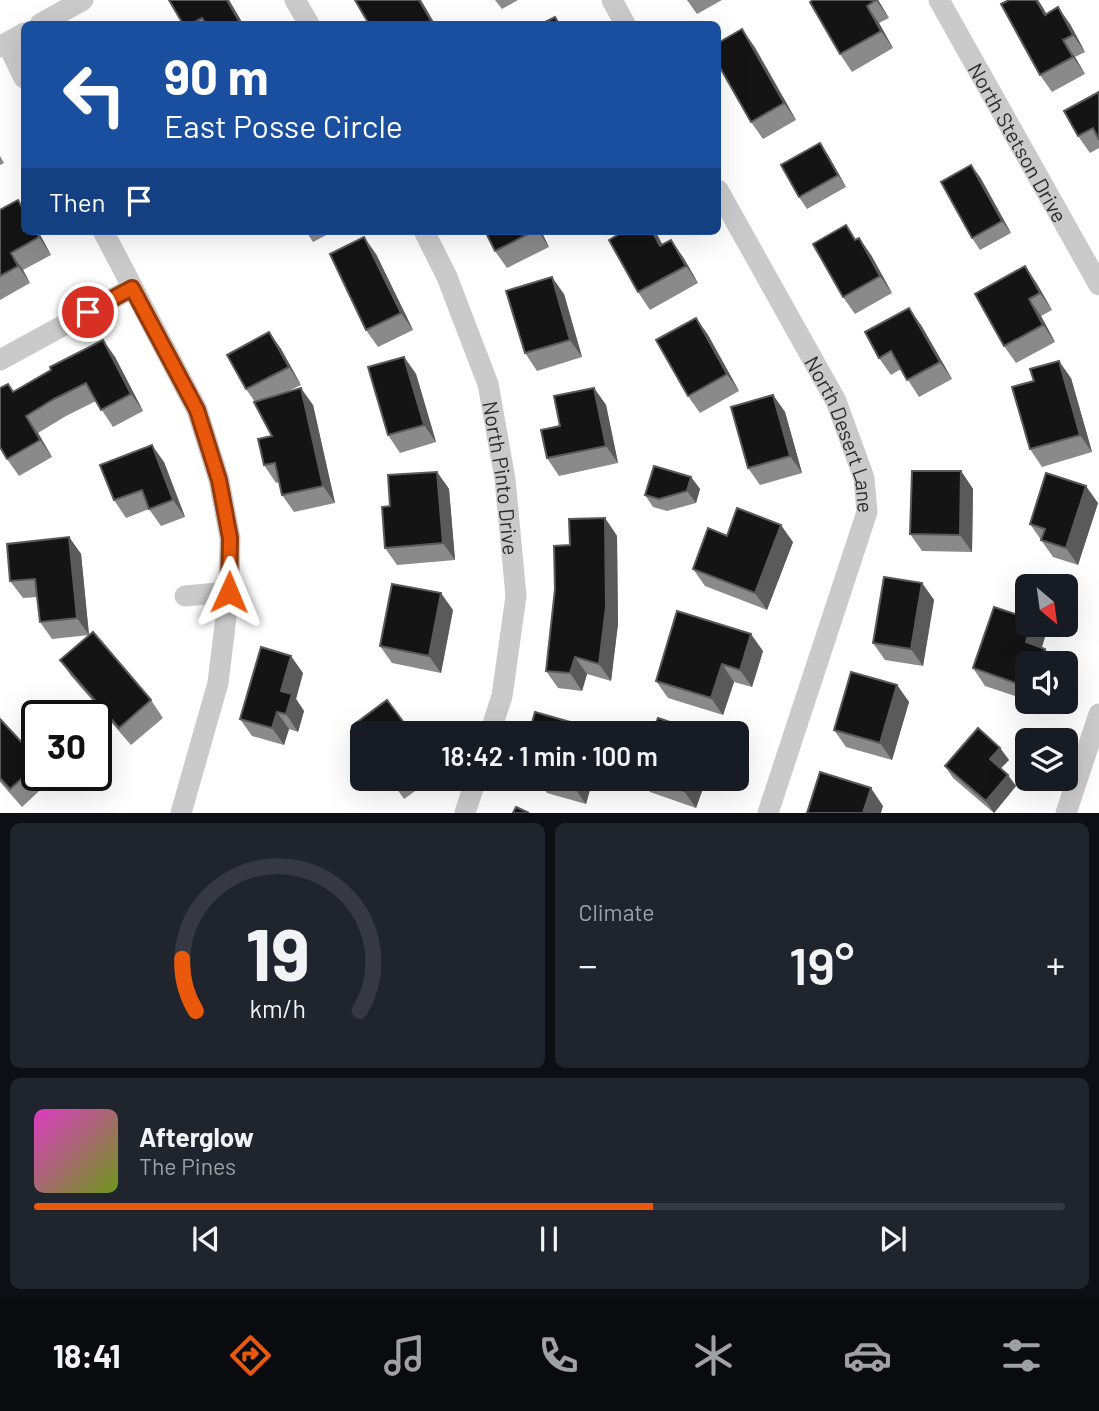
<!DOCTYPE html>
<html lang="en">
<head>
<meta charset="utf-8">
<style>
  :root { --surface:#171b24; --page:#20242c; --text:#f1f3f6; --muted:#9ea1a6; --line:#363941; --accent:#ea580c }
  body { margin:0; font-family:Barlow,sans-serif; background:var(--page); color:var(--text); height:100vh; display:flex; flex-direction:column; font-size:26px; white-space:nowrap }
  * { box-sizing:border-box; margin:0 }
  p { font-size:23px; color:var(--muted) }
  .icon { flex:none; width:38px; height:38px; fill:none; stroke:currentColor; stroke-width:2; stroke-linecap:round; stroke-linejoin:round }
  .map { position:relative; height:813px; overflow:hidden }
  .panel { display:flex; flex-direction:column; gap:10px; padding:10px; background:#0d0f14; flex:1 }
  .panel>* { flex:none }
  .banner { position:absolute; left:21px; top:21px; width:700px; height:214px; border-radius:10px; box-shadow:0 7px 28px #0002; background:#1a4fa0; color:#fff; overflow:hidden }
  .needle { width:46px; rotate:151deg }
  .fabs { position:absolute; left:1015px; top:574px; display:grid; gap:14px }
  .fabs a { display:grid; place-items:center; width:63px; height:63px; border-radius:10px; background:var(--surface); box-shadow:0 7px 28px #0002; font-size:35px }
  .speed { position:absolute; left:21px; top:700px; display:flex; gap:14px; font-size:35px; font-weight:700; text-align:center }
  .speed>* { display:grid; place-content:center; width:91px; height:91px; border-radius:50%; background:var(--surface); box-shadow:0 7px 28px #0002; line-height:1 }
  .speed .limit { border:4px solid #111; border-radius:10px; background:#fff; color:#111 }
  .pin { position:absolute; display:grid; place-items:center; width:60px; height:60px; color:#fff; margin:-30px; border:4px solid #fff; border-radius:50%; box-shadow:0 2px 7px #0007 }
  .me { position:absolute; width:77px; margin:-38px; rotate:1deg; stroke-linejoin:round; filter:drop-shadow(0 0 5px #0008) }
  .turn { display:flex; align-items:center; gap:24px; height:147px; padding:0 28px; font-size:32px }
  .turn .icon { width:91px; height:91px; stroke-width:2.5 }
  .turn b { display:block; font-size:49px; line-height:60px }
  .then { display:flex; align-items:center; height:66px; padding:0 28px; background:#0003; gap:14px; font-size:26px }
  .big { font-size:52px; font-weight:600; line-height:1.1 }
  .panel .widget { flex:1; display:flex; flex-direction:column; justify-content:center; gap:10px; min-width:0; padding:0 24px; border-radius:10px; background:var(--page) }
  .panel .dial { align-items:center; gap:0 }
  .dial svg { height:182px; overflow:visible; fill:none; stroke:var(--line); stroke-width:7; stroke-linecap:round; text-anchor:middle }
  .dial text { fill:var(--text); stroke:none }
  .song { display:flex; align-items:center; gap:21px }
  .cover { width:84px; height:84px; border-radius:10px; background:linear-gradient(135deg,hsl(310 70% 55%),hsl(80 70% 35%)) }
  .played { height:7px; border-radius:4px; background:linear-gradient(90deg,var(--accent) 60%,var(--line) 60%) }
  .keys { display:flex; justify-content:space-around; direction:ltr }
  .heat { display:flex; justify-content:space-between; align-items:center; font-size:38px; direction:ltr }
  .panel .tiles { flex:1; display:grid; gap:10px; grid-template-columns:1fr 1fr }
  .widget:last-child { grid-column:span 2 }
  .trip { position:absolute; left:350px; top:721px; width:399px; height:70px; border-radius:10px; background:var(--surface); box-shadow:0 7px 28px #0002; font-weight:600; line-height:70px; text-align:center }
  .tab-bar { display:flex; height:112px; justify-content:space-around; align-items:center; background:#090b0e; color:var(--muted) }
  .tab-bar .icon { width:49px; height:49px }
  .tab-bar .on { color:var(--accent) }
  .tab-bar b { font-size:32px; color:var(--text) }
  .map>svg:first-child { display:block }
  .lines { fill:none; stroke-linecap:round; stroke-linejoin:round }
  .street { stroke:#cacaca; stroke-width:21 }
  .wall { fill:#8a8a8a }
  .shaded-wall { fill:#5a5a5a }
  .building { fill:#141414; stroke:#5a5a5a; stroke-width:2 }
  .route-casing { stroke:#983908; stroke-width:18 }
  .route { stroke:#ea580c; stroke-width:12 }
  .labels { text-anchor:middle; dominant-baseline:central; stroke-width:7; stroke-linejoin:round; paint-order:stroke }
  .street-label { font-size:21px; fill:#2d2d2d; stroke:#fff }
</style>
</head>
<body>
<div class="map">
<svg width="1099" height="813" viewBox="0 0 1099 813">
  <rect width="100%" height="100%" fill="#fff"/>
  <g class="lines">
    <g class="street">
      <polyline points="295,0 309,24"/>
      <polyline points="612,0 625,24"/>
      <path id="s1" d="M939,0L1099,285"/>
      <polyline points="40,24 83,0"/>
      <polyline points="7,43 24,78"/>
      <polyline points="0,47 24,33"/>
      <path id="s2" d="M718,190L836,401L864,478L867,512L768,813"/>
      <polyline points="103,231 197,410 219,480 230,538 229,592 218,683 181,813"/>
      <path id="s3" d="M424,231L447,277L488,384L505,479L516,596L502,696L490,733"/>
      <polyline points="0,360 132,288"/>
      <polyline points="185,596 229,592"/>
      <polyline points="465,813 476,779"/>
      <polyline points="1066,813 1099,714"/>
    </g>
  </g>
  <g class="wall">
    <polygon points="169,0 229,0 243,24 183,24"/>
    <polygon points="495,0 518,0 502,9"/>
    <polygon points="687,0 722,0 697,14"/>
    <polygon points="878,0 889,18 879,23 893,48 852,72 840,54 810,2"/>
    <polygon points="1009,0 1038,0 1046,14 1070,24 1085,52 1075,57 1085,74 1052,92 1040,75"/>
    <polygon points="754,46 796,120 763,139 751,122"/>
    <polygon points="1099,92 1099,148 1090,153 1078,136"/>
    <polygon points="828,155 846,187 807,209 799,197"/>
    <polygon points="0,156 4,163 0,165"/>
    <polygon points="980,177 1011,233 980,250 972,238"/>
    <polygon points="18,200 24,209 24,231 38,231 51,255 23,270 30,283 0,300 0,210"/>
    <polygon points="306,231 334,231 313,242"/>
    <polygon points="485,231 541,231 549,247 507,268 495,251"/>
    <polygon points="652,231 654,231 662,245 683,257 698,283 650,310 638,292"/>
    <polygon points="859,238 871,255 892,293 855,314 843,297 857,240"/>
    <polygon points="376,254 413,330 378,347 366,330"/>
    <polygon points="1025,266 1037,284 1052,310 1041,316 1055,342 1016,363 1004,346"/>
    <polygon points="564,294 582,357 537,371 525,353"/>
    <polygon points="696,318 708,335 739,391 700,413 688,396"/>
    <polygon points="921,325 952,379 919,397 901,369 891,375 879,358"/>
    <polygon points="269,332 281,349 301,385 284,393 313,405 335,503 294,512 282,495 279,482 276,483 264,465 272,436 255,402 246,389"/>
    <polygon points="103,340 115,357 143,411 113,427 96,401 66,416 38,433 52,457 19,476 7,459 13,392"/>
    <polygon points="404,357 416,374 436,442 400,453 388,435"/>
    <polygon points="1071,378 1092,452 1042,467 1030,449"/>
    <polygon points="594,388 606,405 618,463 559,476 547,458 560,426"/>
    <polygon points="773,395 785,412 802,473 760,485 748,468"/>
    <polygon points="164,462 185,517 161,526 149,509 126,518 114,500"/>
    <polygon points="961,471 973,489 972,552 922,551 910,534"/>
    <polygon points="437,472 449,489 455,560 397,565 385,548 390,506"/>
    <polygon points="691,477 700,489 696,503 667,511 653,507 645,495"/>
    <polygon points="1098,503 1078,565 1053,557 1030,524"/>
    <polygon points="605,518 617,536 618,624 611,681 587,674 582,691 558,688 546,671 570,545"/>
    <polygon points="727,536 793,542 767,610 705,586 693,569"/>
    <polygon points="69,537 81,554 89,635 52,639 40,622 37,597 23,598 10,581"/>
    <polygon points="922,583 934,600 923,666 885,660 873,643"/>
    <polygon points="453,610 441,673 392,663 380,646"/>
    <polygon points="1045,637 1042,647 1045,649 1056,663 1027,663 1027,700 985,686 973,668"/>
    <polygon points="763,651 752,687 734,682 723,715 668,698 656,681"/>
    <polygon points="60,660 151,700 163,718 131,745 72,677"/>
    <polygon points="303,673 296,699 304,711 298,732 289,729 284,745 252,736 240,719"/>
    <polygon points="897,685 909,702 892,760 846,747 834,730"/>
    <polygon points="0,719 37,759 37,775 49,775 52,779 22,807 0,782"/>
    <polygon points="1000,748 1009,760 1001,768 1016,786 994,813 953,778 945,766"/>
    <polygon points="390,779 422,779 425,784 404,799"/>
    <polygon points="537,779 593,779 586,804 547,793"/>
    <polygon points="641,779 723,779 721,785 706,780 696,808 650,792"/>
  </g>
  <g class="shaded-wall">
    <polygon points="227,0 229,0 243,24 241,24"/>
    <polygon points="419,0 421,0 435,24 433,24"/>
    <polygon points="876,0 878,0 889,18"/>
    <polygon points="1036,0 1038,0 1042,6 1057,32 1045,15"/>
    <polygon points="867,6 879,23 893,48 881,31"/>
    <polygon points="1058,7 1070,24 1085,52 1073,35"/>
    <polygon points="742,29 754,46 796,120 784,103"/>
    <polygon points="1063,40 1075,57 1085,74 1073,57"/>
    <polygon points="820,143 828,155 846,187 838,175"/>
    <polygon points="971,165 980,177 1011,233 1002,221"/>
    <polygon points="36,231 38,231 51,255 39,237"/>
    <polygon points="538,231 541,231 549,247"/>
    <polygon points="652,231 654,231 658,236 672,263 660,246"/>
    <polygon points="364,237 376,254 413,330 401,313"/>
    <polygon points="859,238 871,255 892,293 880,276"/>
    <polygon points="671,240 683,257 698,283 686,266"/>
    <polygon points="11,253 23,270 30,283 18,266"/>
    <polygon points="1025,266 1037,284 1052,310 1040,293"/>
    <polygon points="552,277 564,294 582,357 570,340"/>
    <polygon points="1029,299 1041,316 1055,342 1043,325"/>
    <polygon points="909,308 921,325 952,379 940,362"/>
    <polygon points="696,318 708,335 739,391 727,374"/>
    <polygon points="269,332 281,349 301,385 289,367"/>
    <polygon points="103,340 115,357 143,411 131,394"/>
    <polygon points="404,357 416,374 436,442 424,425"/>
    <polygon points="1059,361 1071,378 1092,452 1080,435"/>
    <polygon points="301,388 313,405 335,503 323,486"/>
    <polygon points="594,388 606,405 618,463 606,446"/>
    <polygon points="773,395 785,412 802,473 790,456"/>
    <polygon points="26,416 38,433 52,457 40,440"/>
    <polygon points="152,445 164,462 185,517 173,500"/>
    <polygon points="961,471 973,489 972,552 960,535"/>
    <polygon points="437,472 449,489 455,560 443,543"/>
    <polygon points="691,477 700,489 696,503 687,491"/>
    <polygon points="1086,486 1098,503 1078,565 1066,548"/>
    <polygon points="605,518 617,536 618,624 611,681 599,664"/>
    <polygon points="781,525 793,542 767,610 755,593"/>
    <polygon points="69,537 81,554 89,635 77,618"/>
    <polygon points="922,583 934,600 923,666 911,649"/>
    <polygon points="441,593 453,610 441,673 429,656"/>
    <polygon points="1031,625 1036,625 1045,637 1038,659 1026,642"/>
    <polygon points="751,634 763,651 752,687 740,670"/>
    <polygon points="1045,649 1056,663 1040,663"/>
    <polygon points="291,656 303,673 296,699 304,711 298,732 286,714 281,691"/>
    <polygon points="575,657 587,674 582,691 570,673"/>
    <polygon points="722,664 734,682 723,715 711,698"/>
    <polygon points="897,685 909,702 892,760 880,743"/>
    <polygon points="277,712 289,729 284,745 272,728"/>
    <polygon points="1000,748 1009,760 998,771 990,759"/>
    <polygon points="1008,775 1016,786 994,813 986,801"/>
    <polygon points="576,779 593,779 586,804 574,787"/>
    <polygon points="689,779 705,779 706,780 696,808 684,791"/>
    <polygon points="716,779 723,779 721,785"/>
    <polygon points="871,788 883,806 881,813 863,813"/>
  </g>
  <g class="building">
    <polygon points="169,0 227,0 240,23 237,24 206,24 202,18 191,24 183,24"/>
    <polygon points="355,0 419,0 433,24 388,24 386,22 383,24 369,24"/>
    <polygon points="813,0 876,0 867,6 881,31 840,54 810,2"/>
    <polygon points="1009,0 1036,0 1045,15 1058,7 1073,35 1063,40 1073,57 1040,75 1001,4"/>
    <polygon points="555,17 559,24 541,24"/>
    <polygon points="742,29 784,103 751,122 718,64 718,43"/>
    <polygon points="1099,92 1099,140 1093,128 1078,136 1064,111"/>
    <polygon points="820,143 838,175 799,197 781,165"/>
    <polygon points="971,165 1002,221 972,238 941,182"/>
    <polygon points="18,200 24,211 24,231 36,231 39,237 11,253 18,266 0,276 0,210"/>
    <polygon points="846,225 855,240 859,238 880,276 843,297 813,244"/>
    <polygon points="485,231 534,231 495,251"/>
    <polygon points="624,231 652,231 660,246 671,240 686,266 638,292 609,240"/>
    <polygon points="364,237 401,313 366,330 330,254"/>
    <polygon points="1025,266 1040,293 1029,299 1043,325 1004,346 975,294"/>
    <polygon points="552,277 570,340 525,353 506,291"/>
    <polygon points="909,308 940,362 907,380 891,351 879,358 865,332"/>
    <polygon points="696,318 727,374 688,396 656,340"/>
    <polygon points="269,332 289,367 246,389 227,355"/>
    <polygon points="103,340 131,394 101,410 86,383 54,399 26,416 40,440 7,459 0,447 0,388 8,384 13,392 51,370 50,367"/>
    <polygon points="404,357 424,425 388,435 368,367"/>
    <polygon points="1059,361 1080,435 1030,449 1012,387 1034,381 1030,369"/>
    <polygon points="301,388 323,486 282,495 275,463 264,465 258,439 272,436 254,402"/>
    <polygon points="594,388 606,446 547,458 541,430 560,426 554,396"/>
    <polygon points="773,395 790,456 748,468 731,407"/>
    <polygon points="152,445 173,500 149,509 142,490 114,500 100,465"/>
    <polygon points="654,466 691,477 687,491 659,499 645,495"/>
    <polygon points="912,471 961,471 960,535 910,534"/>
    <polygon points="437,472 443,543 385,548 382,507 390,506 388,475"/>
    <polygon points="1046,473 1086,486 1066,548 1041,540 1045,529 1030,524"/>
    <polygon points="737,508 781,525 755,593 693,569 708,528 727,536"/>
    <polygon points="605,518 606,607 599,664 575,657 570,673 546,671 555,589 554,546 570,545 569,519"/>
    <polygon points="69,537 77,618 40,622 35,579 10,581 7,544"/>
    <polygon points="884,577 922,583 911,649 873,643"/>
    <polygon points="392,584 441,593 429,656 380,646"/>
    <polygon points="994,607 1027,618 1027,625 1031,625 1026,642 1045,649 1040,663 1027,663 1027,687 973,668"/>
    <polygon points="677,611 751,634 740,670 722,664 711,698 656,681"/>
    <polygon points="93,632 151,700 119,728 60,660"/>
    <polygon points="261,647 291,656 281,691 292,694 286,714 277,712 272,728 240,719"/>
    <polygon points="851,672 897,685 880,743 834,730"/>
    <polygon points="387,700 410,731 406,733 362,733 362,740 352,726"/>
    <polygon points="535,712 591,728 589,733 529,733"/>
    <polygon points="658,718 702,733 652,733"/>
    <polygon points="0,719 37,759 37,765 10,789 0,778"/>
    <polygon points="978,728 1000,748 990,759 1008,775 986,801 945,766"/>
    <polygon points="820,772 871,788 863,813 807,813"/>
    <polygon points="546,779 576,779 574,787"/>
    <polygon points="650,779 689,779 684,791"/>
    <polygon points="516,807 529,813 513,813"/>
  </g>
  <g class="lines">
    <g class="route-casing">
      <polyline id="route" points="88,312 132,288 197,410 219,480 230,538 229,592"/>
    </g>
    <use href="#route" class="route"/>
  </g>
  <g class="labels">
    <g class="street-label">
      <text stroke="none"><textPath href="#s1" startOffset="163">North Stetson Drive</textPath></text>
      <text stroke="none"><textPath href="#s2" startOffset="275">North Desert Lane</textPath></text>
      <text stroke="none"><textPath href="#s3" startOffset="261">North Pinto Drive</textPath></text>
    </g>
  </g>
</svg>
<div class="fabs">
<a><svg class="needle" viewBox="-14 -14 28 28"><path d="M0-13l5 13h-10z" fill="#e53935"/><path d="M0 13l5-13h-10z" fill="#9ea1a6"/></svg></a>
<a><svg class="icon" aria-label="sound" viewBox="0 0 24 24"><path d="M4 9h4l5-4v14l-5-4H4zM17 9q2 3 0 6"/></svg></a>
<a><svg class="icon" aria-label="layers" viewBox="0 0 24 24"><path d="M12 4l9 5-9 5-9-5zM3 14l9 5 9-5"/></svg></a>
</div>
<div class="speed"><div class="limit">30</div></div>
<div class="pin" style="left:88px;top:312px;background:#d93025"><svg class="icon" aria-label="arrive" viewBox="0 0 24 24"><path d="M6 21V4h12l-3 4 3 4H6"/></svg></div>
<svg class="me" style="left:229px;top:592px" viewBox="-20 -20 40 40"><path d="M0-17L14 15 0 8-14 15z" fill="#ea580c" stroke="#fff" stroke-width="4"/></svg>
<div class="trip">18:42 · 1 min · 100 m</div>
<div class="banner">
<div class="turn"><svg class="icon" aria-label="left" viewBox="0 0 24 24"><path d="M17 20v-9H6M10 6l-5 5 5 5"/></svg><div><b>90 m</b>East Posse Circle</div></div>
<div class="then">Then<svg class="icon" aria-label="arrive" viewBox="0 0 24 24"><path d="M6 21V4h12l-3 4 3 4H6"/></svg></div>
</div>
</div>
<section class="panel">
<div class="tiles">
<div class="widget dial"><svg viewBox="0 0 100 80">
<path d="M14 69A42 42 0 1 1 86 69"/>
<path d="M14 69A42 42 0 0 1 8 46" stroke="#ea580c"/>
<text x="50" y="56" font-size="32" font-weight="700">19</text>
<text x="50" y="72" font-size="11">km/h</text>
</svg></div>
<div class="widget"><p>Climate</p>
<div class="heat"><a>−</a><b class="big">19°</b><a>+</a></div>
</div>
<div class="widget">
<div class="song"><i class="cover"></i><div><b>Afterglow</b><p>The Pines</p></div></div>
<div class="played"></div>
<div class="keys"><svg class="icon" aria-label="previous" viewBox="0 0 24 24"><path d="M18 5L8 12l10 7zM5 5v14"/></svg><svg class="icon" aria-label="pause" viewBox="0 0 24 24"><path d="M8 5v14M16 5v14"/></svg><svg class="icon" aria-label="next" viewBox="0 0 24 24"><path d="M6 5l10 7-10 7zM19 5v14"/></svg></div>
</div>
</div>
</section>
<nav class="tab-bar">
<b>18:41</b>
<svg class="icon on" aria-label="directions" viewBox="0 0 24 24"><path d="M12 3l9 9-9 9-9-9zM9 14v-3h6M13 9l2 2-2 2"/></svg>
<svg class="icon" aria-label="music" viewBox="0 0 24 24"><path d="M9 18V5l10-2v13"/><circle cx="6" cy="18" r="3"/><circle cx="16" cy="16" r="3"/></svg>
<svg class="icon" aria-label="phone" viewBox="0 0 24 24"><path d="M5 4h4l2 5-3 2q2 4 5 5l2-3 5 2v4C11 20 4 13 5 4z"/></svg>
<svg class="icon" aria-label="climate" viewBox="0 0 24 24"><path d="M12 3v18M4 7l16 10M4 17L20 7"/></svg>
<svg class="icon" aria-label="car" viewBox="0 0 24 24"><path d="M5 17H2v-5l4-1 3-4h7l3 4 3 1v5h-3M9 17h6M6 11h13"/><circle cx="7" cy="17" r="2"/><circle cx="17" cy="17" r="2"/></svg>
<svg class="icon" aria-label="filters" viewBox="0 0 24 24"><path d="M4 7h16M4 17h16"/><circle cx="9" cy="7" r="2"/><circle cx="15" cy="17" r="2"/></svg>
</nav>
</body>
</html>
